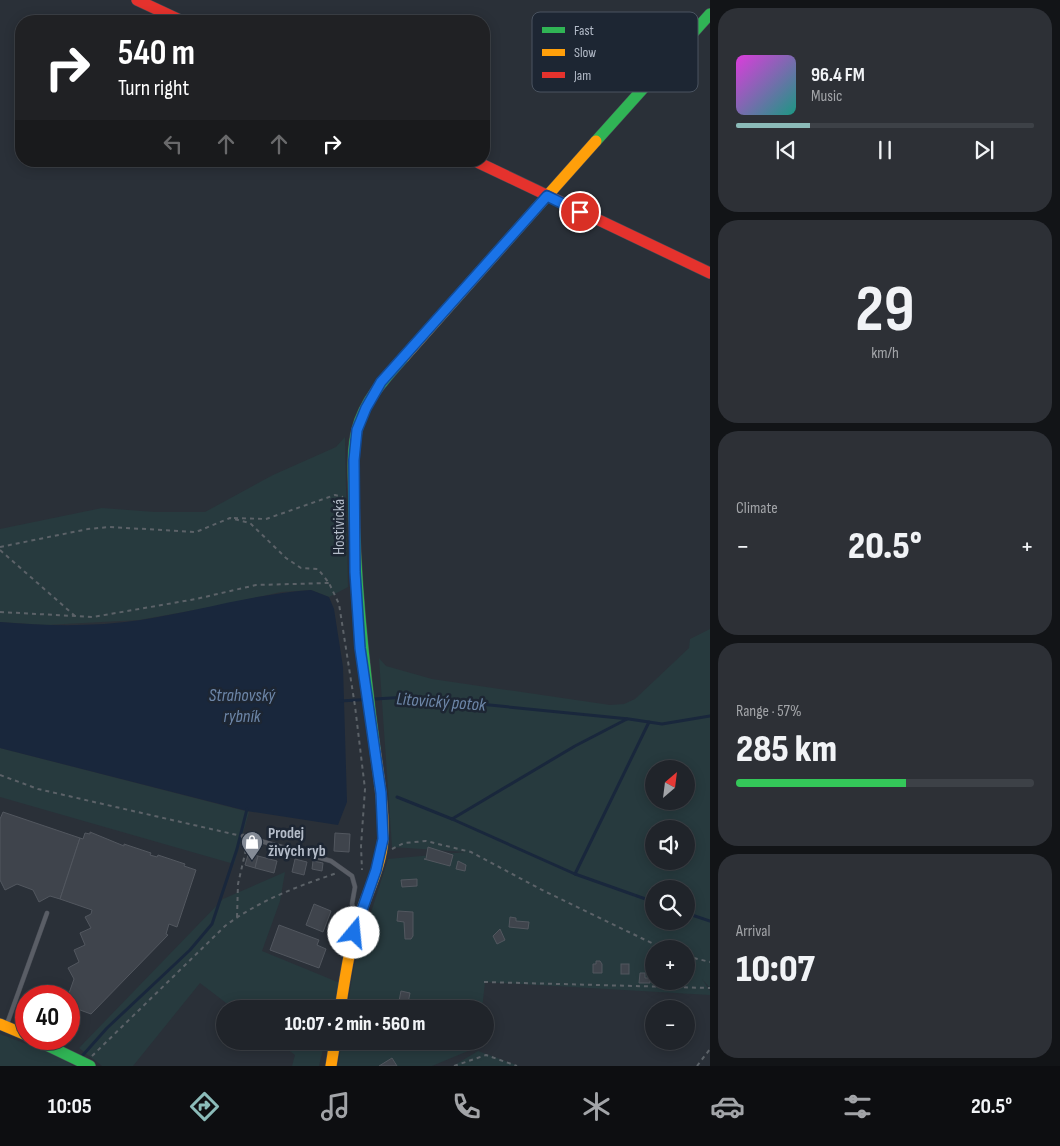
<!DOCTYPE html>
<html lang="en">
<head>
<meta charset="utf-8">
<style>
  :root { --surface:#20242a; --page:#2d3036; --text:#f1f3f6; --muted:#a2a4a8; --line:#3d4147; --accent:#8bbbb9 }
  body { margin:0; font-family:"Sofia Sans Condensed",sans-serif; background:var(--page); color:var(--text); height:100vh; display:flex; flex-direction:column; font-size:19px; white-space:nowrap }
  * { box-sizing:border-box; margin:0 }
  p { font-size:16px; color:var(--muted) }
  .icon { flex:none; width:28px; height:28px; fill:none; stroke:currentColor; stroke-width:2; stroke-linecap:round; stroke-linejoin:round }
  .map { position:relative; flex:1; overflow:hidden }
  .side { display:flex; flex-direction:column; gap:8px; padding:8px; background:#121417; width:350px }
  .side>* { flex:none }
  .hud { position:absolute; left:15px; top:15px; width:475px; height:152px; border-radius:20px; box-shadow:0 2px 12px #0003,0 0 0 1px var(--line); background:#202124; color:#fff; overflow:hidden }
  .needle { width:32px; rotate:28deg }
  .fabs { position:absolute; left:645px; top:760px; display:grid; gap:10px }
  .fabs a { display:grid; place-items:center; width:50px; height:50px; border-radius:50%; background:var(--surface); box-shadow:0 2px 12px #0003,0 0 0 1px var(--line); font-size:25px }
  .speed { position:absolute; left:15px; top:985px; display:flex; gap:10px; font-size:25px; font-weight:700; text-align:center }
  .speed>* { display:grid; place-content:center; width:65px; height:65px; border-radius:50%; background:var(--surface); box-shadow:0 2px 12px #0003,0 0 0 1px var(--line); line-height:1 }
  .speed .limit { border:8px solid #d22; background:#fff; color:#111 }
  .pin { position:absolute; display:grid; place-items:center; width:42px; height:42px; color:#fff; margin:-21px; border:2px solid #fff; border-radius:50%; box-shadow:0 1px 5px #0007 }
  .me { position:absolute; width:55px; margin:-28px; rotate:17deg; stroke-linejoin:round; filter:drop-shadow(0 0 4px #0008) }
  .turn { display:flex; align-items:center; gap:18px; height:105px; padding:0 20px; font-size:22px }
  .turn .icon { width:65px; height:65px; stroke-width:2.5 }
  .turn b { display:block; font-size:35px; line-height:42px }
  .lanes { display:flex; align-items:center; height:48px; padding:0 20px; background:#0003; justify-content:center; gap:25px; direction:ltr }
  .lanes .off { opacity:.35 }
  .big { font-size:38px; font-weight:800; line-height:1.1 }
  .side .tile { flex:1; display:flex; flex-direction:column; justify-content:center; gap:8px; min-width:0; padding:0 18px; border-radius:20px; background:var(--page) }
  .side .dial { align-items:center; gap:0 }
  .dial b { font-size:65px; line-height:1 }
  .song { display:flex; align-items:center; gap:15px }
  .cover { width:60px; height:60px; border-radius:8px; background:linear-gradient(135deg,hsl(300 70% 55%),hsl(170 70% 35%)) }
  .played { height:5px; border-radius:2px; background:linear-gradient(90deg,var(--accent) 25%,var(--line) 25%) }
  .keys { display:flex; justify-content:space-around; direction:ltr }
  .heat { display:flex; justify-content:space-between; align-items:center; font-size:28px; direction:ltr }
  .charge { height:8px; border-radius:4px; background:linear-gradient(90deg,#34c759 57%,var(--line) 0) }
  .trip { position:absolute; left:216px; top:1000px; width:278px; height:50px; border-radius:25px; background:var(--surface); box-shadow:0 2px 12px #0003,0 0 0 1px var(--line); font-weight:800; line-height:50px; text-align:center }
  .dock { display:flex; height:80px; justify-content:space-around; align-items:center; background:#0d0e11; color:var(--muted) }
  .dock .icon { width:35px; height:35px }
  .dock .current { color:var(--accent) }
  .dock b { font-size:22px; color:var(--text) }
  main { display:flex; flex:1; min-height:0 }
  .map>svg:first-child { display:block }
  .green { fill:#273a3e; fill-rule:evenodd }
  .water { fill:#19273c }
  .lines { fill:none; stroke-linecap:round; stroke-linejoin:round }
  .stream { stroke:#19273c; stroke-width:3 }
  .building { fill:#3f444c; stroke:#52575f }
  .lane-casing { stroke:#484c55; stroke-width:5 }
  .fast-casing { stroke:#484c55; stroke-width:12 }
  .slow-casing { stroke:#484c55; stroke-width:12 }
  .jam-casing { stroke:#484c55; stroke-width:12 }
  .path { stroke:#5c6268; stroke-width:2; stroke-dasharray:4 4; stroke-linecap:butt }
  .lane { stroke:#5a5e66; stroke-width:4 }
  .fast { stroke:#30b455; stroke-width:11 }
  .slow { stroke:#ff9f0a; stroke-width:11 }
  .jam { stroke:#e5322d; stroke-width:11 }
  .route-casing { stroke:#114b97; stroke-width:12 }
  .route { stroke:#1a73e8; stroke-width:9 }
  .labels { text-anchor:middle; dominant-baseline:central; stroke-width:5; stroke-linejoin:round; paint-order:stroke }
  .street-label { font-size:16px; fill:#b4bcc9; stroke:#1d2633 }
  .poi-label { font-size:16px; font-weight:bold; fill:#b4bcc9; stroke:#1d2633; text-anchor:start }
  .water-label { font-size:18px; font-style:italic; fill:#6d86a8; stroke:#1d2633 }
  .key { fill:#1d2633; stroke:#4a5360; stroke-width:1 }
  .key-label { font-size:14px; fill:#b4bcc9 }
</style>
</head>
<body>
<main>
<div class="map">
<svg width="710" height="1066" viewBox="0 0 710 1066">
  <rect width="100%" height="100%" fill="#2a3038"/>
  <g class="green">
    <polygon points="345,437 348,587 329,597 311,590 281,592 217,606 139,620 46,625 0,622 0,529 102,508 155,512 205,512 273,475 336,447"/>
    <path d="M710,629V988L702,979L710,991V995L485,982L482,1009H347L354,966L388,859L466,852L392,847L379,658L386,666L432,679L610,705L624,704L635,699L689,648L690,639ZM654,769H686V801H654ZM654,829H686V861H654ZM654,889H686V921H654ZM654,949H686V981H654Z"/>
    <polygon points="0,748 249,812 234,864 0,797"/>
    <polygon points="285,872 280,901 262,951 340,983 333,1009 234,1009 200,983 133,1066 102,1066 79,1048 223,899"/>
    <polygon points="0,1034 61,1057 73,1066 0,1066"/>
    <polygon points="277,1041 325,1041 319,1066 292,1066 295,1055"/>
    <polygon points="342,1041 480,1041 480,1046 432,1066 338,1066"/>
    <polygon points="478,1051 519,1066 453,1066"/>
  </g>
  <path class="water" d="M311,590L329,597L334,609L343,667L344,701L347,802L338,825L247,811L0,748V622C46,626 95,627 141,620C198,611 254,594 311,590Z"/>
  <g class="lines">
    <g class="stream">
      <polyline points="340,701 409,697 629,719 662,724 710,716"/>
      <polyline points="397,797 452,819 575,746 627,719"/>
      <polyline points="452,819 575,874 649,722"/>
      <polyline points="575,874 654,902"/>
      <polyline points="686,913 710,921"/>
      <polyline points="83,1055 107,1028 190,950 212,924 237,849 247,809"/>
    </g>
  </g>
  <g class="building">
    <polygon points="3,812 80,838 60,899 50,896 39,902 33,890 17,884 5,890 0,880 0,819"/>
    <polygon points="90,832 124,846 124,844 151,853 150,855 157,857 158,855 185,864 184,866 196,870 177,927 169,924 166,934 168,935 91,1014 69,1006 68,996 74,979 68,968 79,962 74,950 85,945 80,933 91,928 85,917 91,914 92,910 60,899 80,838 83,839 85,833 90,834"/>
    <polygon points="335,833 350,834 349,852 334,851"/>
    <polygon points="251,845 257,847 255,855 258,856 255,868 245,865"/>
    <polygon points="428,847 453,855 450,866 424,859 426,859"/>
    <polygon points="258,856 277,861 274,873 255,868"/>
    <polygon points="295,859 307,862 304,875 292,872"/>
    <polygon points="313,861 323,863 322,871 312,869"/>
    <polygon points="458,861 466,865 465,871 456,869"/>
    <polygon points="417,879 417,886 402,887 401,880"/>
    <polygon points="314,904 331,911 323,932 306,925"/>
    <polygon points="398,911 413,912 413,936 411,939 405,939 404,922 397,921"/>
    <polygon points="510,917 516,918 516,921 529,922 528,929 509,927"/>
    <polygon points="279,925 319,940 317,945 326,949 319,968 270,950"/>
    <polygon points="500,929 505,940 497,944 493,936"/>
    <polygon points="596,961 600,961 602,964 602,973 593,973 593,964 596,964"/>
    <rect x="621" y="964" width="8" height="10"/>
    <polygon points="640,973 645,973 645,978 650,978 650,983 639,983"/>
    <polygon points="401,991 410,993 408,1003 399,1001"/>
    <polygon points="392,1058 397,1066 379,1066"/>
  </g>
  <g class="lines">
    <g class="lane-casing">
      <g id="lane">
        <polyline points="243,836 331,861 352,876 355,887 352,904 357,918"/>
        <polyline points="7,1024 47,913"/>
      </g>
    </g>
    <g class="fast-casing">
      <g id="fast">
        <polyline points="596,141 710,14"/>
        <path d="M375,749C364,668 355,588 354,506C354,482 351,454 357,430C364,401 385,378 404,357"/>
        <polyline points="34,1039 90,1066"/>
      </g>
    </g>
    <g class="slow-casing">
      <g id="slow">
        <polyline points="404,357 596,141"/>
        <path d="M340,1009C345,979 349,948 359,918C367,893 382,865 383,838C384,808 379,778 375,749"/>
        <polyline points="0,1024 26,1035"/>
        <polyline points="331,1066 335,1041"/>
      </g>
    </g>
    <g class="jam-casing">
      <g id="jam">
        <polyline points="137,0 182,21"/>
        <polyline points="475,161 710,273"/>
      </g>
    </g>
    <g class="path">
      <polyline points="234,518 266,519 335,495 343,497"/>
      <polyline points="0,547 88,529 110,527 196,532 230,518 250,523 286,558 301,568 318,569 329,583 339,604 355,706 365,789 361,846 362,870"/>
      <polyline points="0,550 75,616"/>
      <polyline points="0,612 93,617 196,599 256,585 329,583"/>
      <polyline points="0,775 38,789 237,835"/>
      <polyline points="392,849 404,843 426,841 471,852 544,891 664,949"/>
      <polyline points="237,917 238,884 247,845"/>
      <polyline points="686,956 710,962"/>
      <polyline points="484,982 710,988"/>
      <path d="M92,1056L225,926C258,901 298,886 337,873"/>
      <polyline points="454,1066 486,1055 517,1066"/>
      <polyline points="697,1066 710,1049"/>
    </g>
    <use href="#lane" class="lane"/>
    <use href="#fast" class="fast"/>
    <use href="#slow" class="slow"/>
    <use href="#jam" class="jam"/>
  </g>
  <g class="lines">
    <g class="route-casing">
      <polyline id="route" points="354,933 376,870 383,839 381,793 360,648 355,572 354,460 357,430 366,408 381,382 547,196 580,212"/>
    </g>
    <use href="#route" class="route"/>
  </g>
  <defs>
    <g id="shop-pin" transform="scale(1.125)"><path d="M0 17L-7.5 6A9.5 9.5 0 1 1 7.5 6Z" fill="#848b96" stroke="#1d2633"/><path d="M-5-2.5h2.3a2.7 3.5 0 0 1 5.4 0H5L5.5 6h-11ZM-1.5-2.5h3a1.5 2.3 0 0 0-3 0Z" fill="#fff"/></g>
  </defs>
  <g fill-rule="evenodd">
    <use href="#shop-pin" x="252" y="842"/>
  </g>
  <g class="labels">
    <g class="street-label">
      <text transform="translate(339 527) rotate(-90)">Hostivická</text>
    </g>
    <g class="poi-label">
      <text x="268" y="833">Prodej<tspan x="268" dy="18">živých ryb</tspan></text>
    </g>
    <g class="water-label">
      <text x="242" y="695">Strahovský<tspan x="242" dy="21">rybník</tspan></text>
      <text transform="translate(441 702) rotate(4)">Litovický potok</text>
    </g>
  </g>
  <rect x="532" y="12" width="166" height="80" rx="8" class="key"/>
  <rect x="542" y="27" width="23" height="6" fill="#30b455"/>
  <rect x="542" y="49" width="23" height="7" fill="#ff9f0a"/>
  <rect x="542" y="72" width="23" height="6" fill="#e5322d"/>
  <g class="key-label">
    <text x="574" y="35">Fast</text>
    <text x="574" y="57">Slow</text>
    <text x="574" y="80">Jam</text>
  </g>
</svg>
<div class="fabs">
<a><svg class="needle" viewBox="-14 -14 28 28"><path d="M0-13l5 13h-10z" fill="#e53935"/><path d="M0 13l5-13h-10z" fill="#a2a4a8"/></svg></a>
<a><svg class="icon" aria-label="sound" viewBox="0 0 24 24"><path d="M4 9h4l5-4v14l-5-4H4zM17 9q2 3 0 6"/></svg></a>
<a><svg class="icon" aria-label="search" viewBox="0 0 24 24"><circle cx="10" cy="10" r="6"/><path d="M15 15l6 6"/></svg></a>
<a>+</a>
<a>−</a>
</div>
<div class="speed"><div class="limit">40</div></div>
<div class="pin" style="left:580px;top:212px;background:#d93025"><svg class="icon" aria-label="arrive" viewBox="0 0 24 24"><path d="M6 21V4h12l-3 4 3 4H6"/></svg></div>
<svg class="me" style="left:354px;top:933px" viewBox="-20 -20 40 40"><circle r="19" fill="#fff"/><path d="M0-13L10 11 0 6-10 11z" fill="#1a73e8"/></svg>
<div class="trip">10:07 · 2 min · 560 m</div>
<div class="hud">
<div class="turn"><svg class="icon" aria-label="right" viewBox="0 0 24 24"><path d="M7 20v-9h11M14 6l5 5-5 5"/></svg><div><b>540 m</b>Turn right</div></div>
<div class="lanes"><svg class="icon off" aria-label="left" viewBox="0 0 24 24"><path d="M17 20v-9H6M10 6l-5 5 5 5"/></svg><svg class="icon off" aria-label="ahead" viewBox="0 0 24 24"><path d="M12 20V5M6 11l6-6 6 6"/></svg><svg class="icon off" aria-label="ahead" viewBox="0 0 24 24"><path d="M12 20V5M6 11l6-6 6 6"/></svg><svg class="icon" aria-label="right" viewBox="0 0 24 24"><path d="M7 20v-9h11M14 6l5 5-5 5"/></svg></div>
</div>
</div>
<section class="side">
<div class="tile">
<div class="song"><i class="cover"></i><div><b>96.4 FM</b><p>Music</p></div></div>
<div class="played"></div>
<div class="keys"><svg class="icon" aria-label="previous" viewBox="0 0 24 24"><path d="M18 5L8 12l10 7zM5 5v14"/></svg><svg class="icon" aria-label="pause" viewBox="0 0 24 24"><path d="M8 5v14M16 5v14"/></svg><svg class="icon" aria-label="next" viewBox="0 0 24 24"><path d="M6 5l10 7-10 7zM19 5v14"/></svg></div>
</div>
<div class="tile dial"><b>29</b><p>km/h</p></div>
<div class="tile"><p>Climate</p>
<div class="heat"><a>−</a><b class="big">20.5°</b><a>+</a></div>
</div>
<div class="tile"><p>Range · 57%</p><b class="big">285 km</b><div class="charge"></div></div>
<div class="tile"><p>Arrival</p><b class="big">10:07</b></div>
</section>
</main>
<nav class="dock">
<b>10:05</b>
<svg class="icon current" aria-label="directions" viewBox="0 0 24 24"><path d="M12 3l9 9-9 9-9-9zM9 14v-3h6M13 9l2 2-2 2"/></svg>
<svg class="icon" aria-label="music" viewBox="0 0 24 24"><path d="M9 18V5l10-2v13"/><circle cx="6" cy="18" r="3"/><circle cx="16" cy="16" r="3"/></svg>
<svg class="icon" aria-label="phone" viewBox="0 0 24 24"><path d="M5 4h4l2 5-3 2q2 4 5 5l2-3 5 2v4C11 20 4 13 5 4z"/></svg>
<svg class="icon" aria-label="climate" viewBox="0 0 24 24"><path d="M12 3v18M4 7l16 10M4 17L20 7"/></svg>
<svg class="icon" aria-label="car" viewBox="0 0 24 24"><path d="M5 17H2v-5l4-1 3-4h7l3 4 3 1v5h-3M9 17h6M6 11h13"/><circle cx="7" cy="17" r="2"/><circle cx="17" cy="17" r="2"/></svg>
<svg class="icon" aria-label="filters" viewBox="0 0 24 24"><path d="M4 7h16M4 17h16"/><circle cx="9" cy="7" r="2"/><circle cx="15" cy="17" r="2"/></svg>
<b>20.5°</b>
</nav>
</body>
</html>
